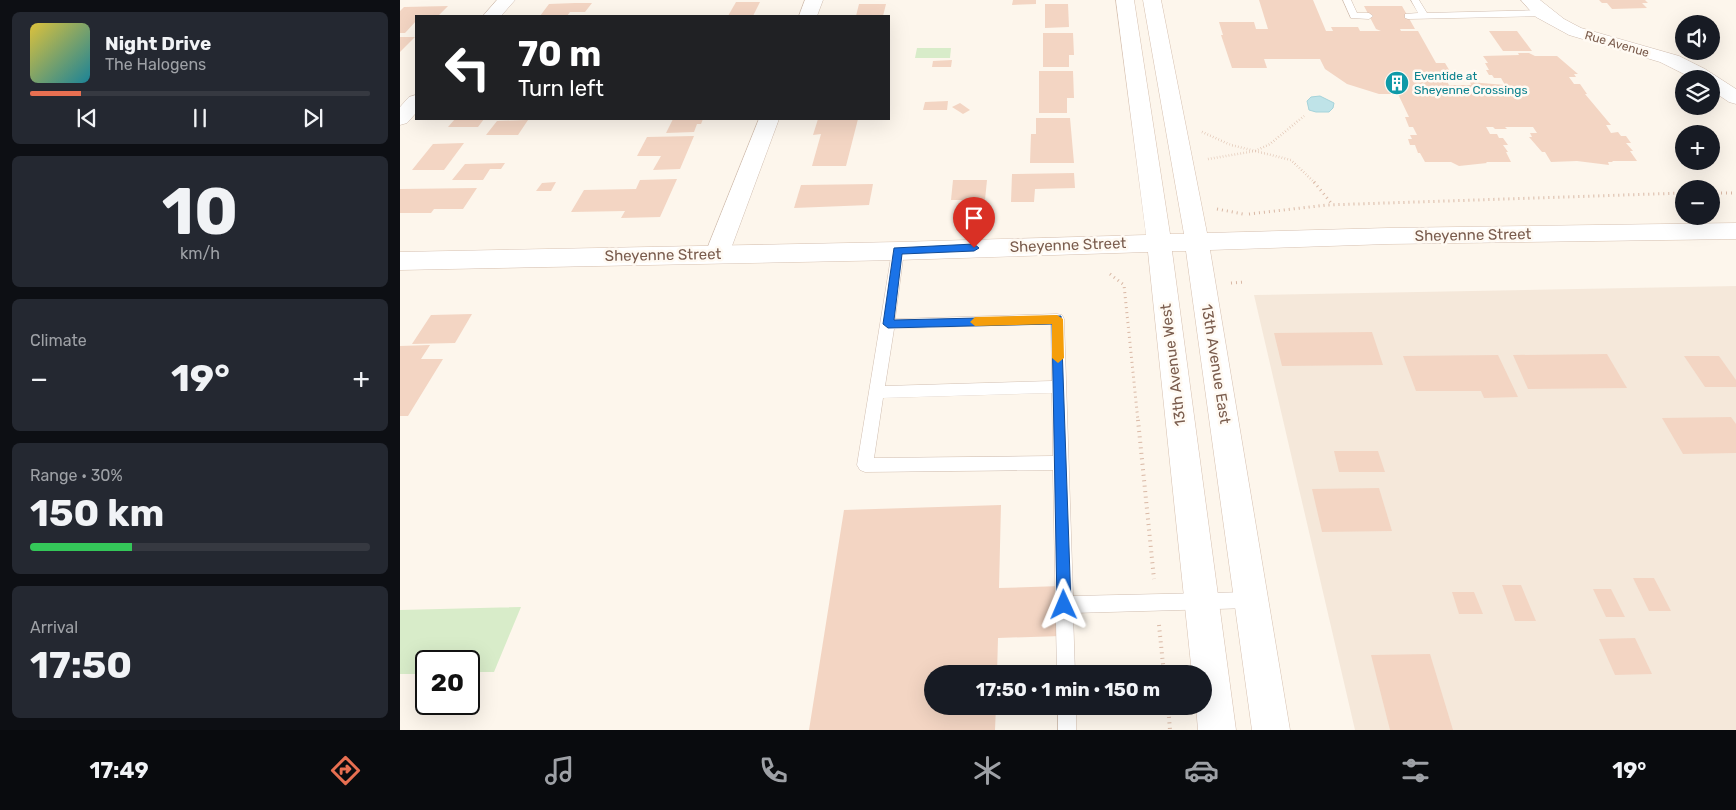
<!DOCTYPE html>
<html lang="en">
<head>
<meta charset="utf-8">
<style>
  :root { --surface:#171b24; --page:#242831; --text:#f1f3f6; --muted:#9ea1a6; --line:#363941; --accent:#e76f51 }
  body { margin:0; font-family:Rubik,sans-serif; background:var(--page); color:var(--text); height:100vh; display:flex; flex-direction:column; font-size:19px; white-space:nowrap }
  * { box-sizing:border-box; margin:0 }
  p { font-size:16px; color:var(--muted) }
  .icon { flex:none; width:28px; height:28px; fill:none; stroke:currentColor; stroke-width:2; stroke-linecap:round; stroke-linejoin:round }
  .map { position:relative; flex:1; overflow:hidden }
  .sheet { display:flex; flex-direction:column; gap:12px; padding:12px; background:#0d0f14; width:400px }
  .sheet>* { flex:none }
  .banner { position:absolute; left:15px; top:15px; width:475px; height:105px; border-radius:0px; box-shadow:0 5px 20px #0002; background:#202124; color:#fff; overflow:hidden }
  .buttons { position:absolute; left:1275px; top:15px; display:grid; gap:10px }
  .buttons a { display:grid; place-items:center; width:45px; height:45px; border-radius:50%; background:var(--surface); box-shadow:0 5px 20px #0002; font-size:25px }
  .speed { position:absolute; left:15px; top:650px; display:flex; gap:10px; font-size:25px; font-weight:700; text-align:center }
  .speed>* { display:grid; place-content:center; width:65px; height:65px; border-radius:50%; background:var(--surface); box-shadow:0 5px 20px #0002; line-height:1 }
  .speed .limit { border:2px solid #111; border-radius:8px; background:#fff; color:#111 }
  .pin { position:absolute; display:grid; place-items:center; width:42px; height:42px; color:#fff; margin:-51px -21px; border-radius:50% 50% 50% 0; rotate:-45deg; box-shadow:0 0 5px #0007 }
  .pin .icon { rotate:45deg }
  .me { position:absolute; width:55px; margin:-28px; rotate:359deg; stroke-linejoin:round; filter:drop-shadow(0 0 4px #0008) }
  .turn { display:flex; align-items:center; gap:18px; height:105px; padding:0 20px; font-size:22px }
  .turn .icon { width:65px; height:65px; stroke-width:2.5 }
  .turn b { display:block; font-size:35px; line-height:42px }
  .big { font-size:38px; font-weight:700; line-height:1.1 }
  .sheet .tile { flex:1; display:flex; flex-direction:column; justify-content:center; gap:8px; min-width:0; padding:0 18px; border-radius:8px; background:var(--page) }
  .sheet .dial { align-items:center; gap:0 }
  .dial b { font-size:65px; line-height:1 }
  .song { display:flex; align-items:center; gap:15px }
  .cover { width:60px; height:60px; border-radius:8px; background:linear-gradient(135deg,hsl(50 70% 55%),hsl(190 70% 35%)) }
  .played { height:5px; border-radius:2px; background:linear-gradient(90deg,var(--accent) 15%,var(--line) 15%) }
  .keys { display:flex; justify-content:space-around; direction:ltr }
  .heat { display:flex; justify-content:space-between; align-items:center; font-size:28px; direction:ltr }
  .charge { height:8px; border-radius:4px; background:linear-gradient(90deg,#34c759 30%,var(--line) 0) }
  .trip { position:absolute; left:524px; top:665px; width:288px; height:50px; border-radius:25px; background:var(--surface); box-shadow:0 5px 20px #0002; font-weight:700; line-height:50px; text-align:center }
  .menu { display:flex; height:80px; justify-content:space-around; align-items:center; background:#090b0e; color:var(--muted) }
  .menu .icon { width:35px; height:35px }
  .menu .current { color:var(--accent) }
  .menu b { font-size:22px; color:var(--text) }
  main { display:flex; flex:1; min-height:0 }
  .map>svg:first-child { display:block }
  .residential { fill:#f5e8da }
  .green { fill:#d8ecc9 }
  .water { fill:#bfe3e8; stroke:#a5d3da }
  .building { fill:#f3d5c3 }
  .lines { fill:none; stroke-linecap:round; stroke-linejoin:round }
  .lane-casing { stroke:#d1beb0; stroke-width:1 }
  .street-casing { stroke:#d1beb0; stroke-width:1 }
  .secondary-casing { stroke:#d6c0b0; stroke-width:1 }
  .path-far2 { stroke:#d9b8a5; stroke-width:2.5; stroke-dasharray:0.5 2.5; stroke-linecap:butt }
  .path-far1 { stroke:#d9b8a5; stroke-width:3; stroke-dasharray:1 4; stroke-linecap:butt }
  .path { stroke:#d9b8a5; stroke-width:4; stroke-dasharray:1 4.5; stroke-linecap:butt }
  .lane { fill:#fff; fill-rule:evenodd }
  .street { fill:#fff; fill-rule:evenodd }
  .secondary { fill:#fff; fill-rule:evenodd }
  .route { fill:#1a73e8; stroke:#114b97 }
  .slow { fill:#f59e0b }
  .labels { text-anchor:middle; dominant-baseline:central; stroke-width:5; stroke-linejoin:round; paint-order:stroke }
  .far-street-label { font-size:12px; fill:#7a5c4d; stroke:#fffaf3 }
  .far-culture-label { font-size:12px; fill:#0d838f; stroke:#fffaf3; text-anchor:start }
  .street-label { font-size:15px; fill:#7a5c4d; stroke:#fffaf3 }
</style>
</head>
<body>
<main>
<section class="sheet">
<div class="tile">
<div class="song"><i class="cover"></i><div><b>Night Drive</b><p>The Halogens</p></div></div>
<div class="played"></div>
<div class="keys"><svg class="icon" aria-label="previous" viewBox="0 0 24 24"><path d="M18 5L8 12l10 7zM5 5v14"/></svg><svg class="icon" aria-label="pause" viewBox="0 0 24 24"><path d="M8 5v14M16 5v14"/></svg><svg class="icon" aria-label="next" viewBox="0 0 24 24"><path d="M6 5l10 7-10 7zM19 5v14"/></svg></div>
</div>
<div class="tile dial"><b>10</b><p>km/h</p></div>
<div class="tile"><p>Climate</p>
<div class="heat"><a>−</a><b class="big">19°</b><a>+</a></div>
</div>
<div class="tile"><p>Range · 30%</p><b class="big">150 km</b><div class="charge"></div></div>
<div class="tile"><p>Arrival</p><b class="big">17:50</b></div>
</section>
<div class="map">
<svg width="1336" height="730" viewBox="0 0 1336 730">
  <rect width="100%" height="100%" fill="#fdf6ec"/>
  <polygon class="residential" points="1336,286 1336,730 955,730 854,295"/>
  <g class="green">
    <polygon points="517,48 551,48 550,58 515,58"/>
    <polygon points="121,607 94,672 69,672 69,661 26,661 26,674 0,674 0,610"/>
  </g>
  <polygon class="water" points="920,96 934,103 933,108 929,112 916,112 909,110 907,101 911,97"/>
  <g class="building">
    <polygon points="613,0 636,0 636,4 612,5"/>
    <polygon points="859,0 913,0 926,31 933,31 931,27 958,27 960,31 981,31 976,29 964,6 1002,6 1015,29 1000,29 1001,31 1018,31 1036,63 1045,63 1054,78 1045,78 1049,85 1071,85 1070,82 1105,85 1101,78 1094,78 1092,75 1089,75 1086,70 1089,70 1085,63 1088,63 1083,56 1119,55 1118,53 1129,53 1135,56 1157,56 1178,74 1174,74 1176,77 1169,77 1174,84 1180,84 1187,94 1185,94 1211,125 1206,125 1211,133 1218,132 1221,136 1226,136 1231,143 1226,143 1233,151 1230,151 1237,161 1212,161 1213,162 1208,162 1209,165 1177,161 1151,162 1145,152 1142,152 1129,137 1132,137 1130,133 1137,133 1133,127 1105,127 1107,129 1095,129 1093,127 1086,127 1090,134 1097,134 1099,138 1103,138 1108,145 1103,145 1108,152 1106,152 1111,162 1086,162 1087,163 1059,166 1051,162 1025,162 1020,153 1018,153 1015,145 1010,145 1008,139 1012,139 1010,135 1017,135 1013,127 1009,127 1005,117 1009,117 998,94 979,94 947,84 925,69 920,59 864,59 867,68 832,68 821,35 823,35 819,22 854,22 856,29 868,29"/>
    <polygon points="1199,0 1245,0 1248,3 1242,3 1247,8 1212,9 1207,3 1202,3"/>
    <polygon points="336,2 360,2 353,16 328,16"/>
    <polygon points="175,3 192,3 185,12 170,12 167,16 140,16 149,4"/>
    <polygon points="459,4 486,4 483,16 456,16"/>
    <polygon points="645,4 668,4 669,27 645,28"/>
    <polygon points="48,6 38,16 16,16 16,21 5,33 0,33 0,11 4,7"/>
    <polygon points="1089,31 1117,31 1132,51 1103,51"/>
    <polygon points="643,33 673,33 674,55 669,55 669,67 643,67"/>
    <polygon points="0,37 15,37 0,52"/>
    <polygon points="552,60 551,67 532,67 533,61"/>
    <polygon points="639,71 673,71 674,98 667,98 667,113 639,113"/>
    <polygon points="548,101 547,110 523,110 525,102"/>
    <polygon points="560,103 570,110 563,114 552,107"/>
    <polygon points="636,118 670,118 674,163 630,163 631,134 636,134"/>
    <polygon points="55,119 84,119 78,127 48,127"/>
    <polygon points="273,119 303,119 301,124 297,124 294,132 266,133"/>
    <polygon points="418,119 458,119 446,166 412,166 421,134 413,135"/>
    <polygon points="128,120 118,135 86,135 97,121"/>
    <polygon points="294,136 280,169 253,170 261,156 237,156 247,137"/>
    <polygon points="64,143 44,170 12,170 33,144"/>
    <polygon points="105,163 101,169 90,169 83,180 52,180 65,164"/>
    <polygon points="674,173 675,188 635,189 634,202 611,202 612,174"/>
    <polygon points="277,179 260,217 221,218 225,211 171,212 184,190 236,189 240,180"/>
    <polygon points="553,180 587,180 585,200 551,200"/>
    <polygon points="156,182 151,191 136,191 142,183"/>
    <polygon points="473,184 469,205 394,208 401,185"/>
    <polygon points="77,188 63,209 34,209 31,213 0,213 0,189"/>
    <polygon points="72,314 55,343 12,344 31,315"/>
    <polygon points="972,332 983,365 882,366 874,333"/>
    <polygon points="30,345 21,359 43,359 8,416 0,416 0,346"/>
    <polygon points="1207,354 1227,388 1128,389 1113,355"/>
    <polygon points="1098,355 1118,397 1084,398 1081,391 1016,391 1003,356"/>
    <polygon points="1284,356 1319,356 1336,380 1336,387 1305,387"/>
    <polygon points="1331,417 1336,424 1336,453 1283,454 1262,418"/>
    <polygon points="934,451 978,451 985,472 939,472"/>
    <polygon points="979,488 992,531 922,532 912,489"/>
    <polygon points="601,505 599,588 661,586 661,636 598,638 597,674 532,674 532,706 596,706 595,730 409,730 444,510"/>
    <polygon points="1233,578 1254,578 1271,611 1249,611"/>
    <polygon points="1102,585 1121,585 1136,621 1115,621"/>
    <polygon points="1193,589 1211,589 1225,617 1206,617"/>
    <polygon points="1052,592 1074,592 1083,614 1059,614"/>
    <polygon points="1235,638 1252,674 1215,675 1199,639"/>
    <polygon points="1030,654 1053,730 990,730 971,655"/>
  </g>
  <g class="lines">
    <g class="lane-casing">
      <g id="lane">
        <polygon points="943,0 951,0 957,13 969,13 973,16 969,19 951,18"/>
        <polygon points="1011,0 1019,0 1027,13 1144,10 1148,13 1144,16 1008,19 1005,18 1005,14 1018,13"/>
        <path d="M498,247L504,251L495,319L657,314L662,315L664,319L673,596L851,592L857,594L860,600L857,606L851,608L673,613L675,674H657L653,470L465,472L460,470L457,465L492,251ZM651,324L652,381L485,386L494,329ZM652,393L653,456L474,458L483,398Z"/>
        <rect x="658" y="706" width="18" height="24"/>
      </g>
    </g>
    <g class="street-casing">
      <g id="street">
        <polygon points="97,0 115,0 101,16 83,16"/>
        <polygon points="405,0 423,0 417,16 399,16"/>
        <polygon points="1121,0 1140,0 1164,19 1181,28 1279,56 1305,69 1336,89 1336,104 1329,102 1311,90 1311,79 1294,79 1260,62 1169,35 1136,17"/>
        <polygon points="16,95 16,113 7,123 0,125 0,107 9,97"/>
        <polygon points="359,119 379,119 329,254 326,260 317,263 308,260 305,254"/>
      </g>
    </g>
    <g class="secondary-casing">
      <polygon id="secondary" points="716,0 734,0 770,234 784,234 743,0 761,0 807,233 988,228 1336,223 1336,239 988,244 810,250 890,730 852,730 786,251 772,251 836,730 798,730 796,706 802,706 802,674 792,674 748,252 498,260 0,270 0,252 498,242 746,235"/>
    </g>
    <g class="path-far2">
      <polyline points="802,132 831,145 891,160 915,183"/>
      <polyline points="808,159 855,151 870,144 904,116"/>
    </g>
    <g class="path-far1">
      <polyline points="914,182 932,204"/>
      <polyline points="1311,193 1336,193"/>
      <polyline points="817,209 843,214"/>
      <polyline points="849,214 927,205 1284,193"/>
      <polyline points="710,274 724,285 738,421"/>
      <polyline points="831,283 846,282"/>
    </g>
    <g class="path">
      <polyline points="738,420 754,579"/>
      <polyline points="759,625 764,674"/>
      <polyline points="768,706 770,730"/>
    </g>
    <use href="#lane" class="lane"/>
    <use href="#street" class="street"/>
    <use href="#secondary" class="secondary"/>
  </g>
  <polygon class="route" points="574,244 579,248 574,251 502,254 494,320 661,316 671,605 669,610 664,612 659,610 657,605 652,324 488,328 483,324 494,248"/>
  <polygon class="slow" points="657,315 663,319 664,358 658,363 652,358 652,324 575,326 570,322 575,317"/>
  <defs>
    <g id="building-disc" transform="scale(1.25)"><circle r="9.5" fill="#0f9aa8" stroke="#fffaf3"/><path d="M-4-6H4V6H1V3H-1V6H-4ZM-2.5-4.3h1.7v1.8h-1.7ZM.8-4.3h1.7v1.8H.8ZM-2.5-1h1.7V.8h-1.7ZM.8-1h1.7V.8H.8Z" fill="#fff"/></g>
  </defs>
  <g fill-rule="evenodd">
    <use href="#building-disc" x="997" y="83"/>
  </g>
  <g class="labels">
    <g class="far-street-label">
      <text transform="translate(1217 44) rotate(16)">Rue Avenue</text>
    </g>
    <g class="far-culture-label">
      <text x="1014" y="76">Eventide at<tspan x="1014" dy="14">Sheyenne Crossings</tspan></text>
    </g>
    <g class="street-label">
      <text transform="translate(1073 235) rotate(-1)">Sheyenne Street</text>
      <text transform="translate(668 245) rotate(-2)">Sheyenne Street</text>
      <text transform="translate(263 255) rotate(-1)">Sheyenne Street</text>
      <text transform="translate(816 364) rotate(81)">13th Avenue East</text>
      <text transform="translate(773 365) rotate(-97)">13th Avenue West</text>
    </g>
  </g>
</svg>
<div class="buttons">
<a><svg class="icon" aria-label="sound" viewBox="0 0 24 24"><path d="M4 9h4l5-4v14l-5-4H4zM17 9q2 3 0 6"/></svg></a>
<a><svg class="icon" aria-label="layers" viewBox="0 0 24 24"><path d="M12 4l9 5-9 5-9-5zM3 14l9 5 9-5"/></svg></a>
<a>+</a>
<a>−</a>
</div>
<div class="speed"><div class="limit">20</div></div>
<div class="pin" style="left:574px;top:248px;background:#d93025"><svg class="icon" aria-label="arrive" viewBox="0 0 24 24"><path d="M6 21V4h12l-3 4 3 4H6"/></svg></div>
<svg class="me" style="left:664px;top:605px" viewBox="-20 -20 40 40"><path d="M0-17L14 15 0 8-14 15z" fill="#1a73e8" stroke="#fff" stroke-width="4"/></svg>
<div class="trip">17:50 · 1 min · 150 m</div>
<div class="banner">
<div class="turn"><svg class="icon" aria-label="left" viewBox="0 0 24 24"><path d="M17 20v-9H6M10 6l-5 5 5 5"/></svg><div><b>70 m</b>Turn left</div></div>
</div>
</div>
</main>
<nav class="menu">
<b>17:49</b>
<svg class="icon current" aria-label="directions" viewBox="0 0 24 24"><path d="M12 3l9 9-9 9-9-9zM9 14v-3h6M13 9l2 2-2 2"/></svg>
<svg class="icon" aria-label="music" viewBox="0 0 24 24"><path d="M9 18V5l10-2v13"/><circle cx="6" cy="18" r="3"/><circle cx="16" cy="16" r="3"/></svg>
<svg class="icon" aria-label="phone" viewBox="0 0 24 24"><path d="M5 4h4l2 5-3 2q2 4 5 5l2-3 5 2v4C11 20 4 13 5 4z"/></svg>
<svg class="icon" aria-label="climate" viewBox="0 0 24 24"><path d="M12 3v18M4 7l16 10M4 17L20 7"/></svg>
<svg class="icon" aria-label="car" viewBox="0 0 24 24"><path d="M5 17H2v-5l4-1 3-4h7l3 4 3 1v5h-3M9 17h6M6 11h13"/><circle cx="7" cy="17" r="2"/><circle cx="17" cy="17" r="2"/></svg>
<svg class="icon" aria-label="filters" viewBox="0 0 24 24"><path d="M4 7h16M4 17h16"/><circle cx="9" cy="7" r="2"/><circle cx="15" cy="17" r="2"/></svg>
<b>19°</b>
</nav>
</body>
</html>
